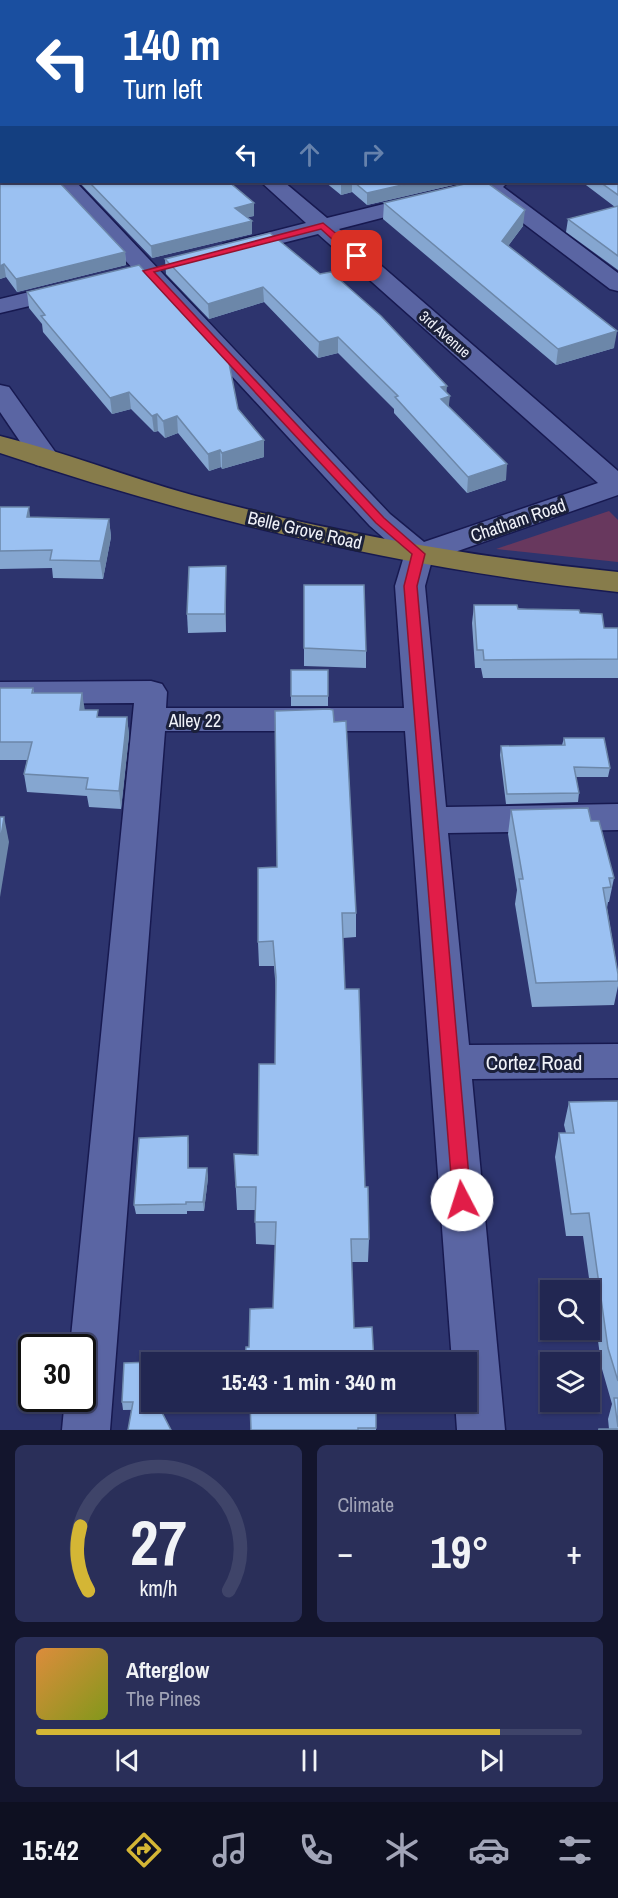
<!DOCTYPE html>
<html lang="en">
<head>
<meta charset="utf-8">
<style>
  :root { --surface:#222752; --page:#2a2f59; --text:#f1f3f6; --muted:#a2a5b8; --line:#3f4469; --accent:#d4b635 }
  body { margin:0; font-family:"Archivo Narrow",sans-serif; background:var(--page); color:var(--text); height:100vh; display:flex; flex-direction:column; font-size:22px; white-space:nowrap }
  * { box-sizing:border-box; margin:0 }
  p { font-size:20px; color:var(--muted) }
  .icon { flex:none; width:33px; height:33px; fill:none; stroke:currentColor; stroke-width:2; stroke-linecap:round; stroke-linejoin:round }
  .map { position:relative; height:1430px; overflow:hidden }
  .side { display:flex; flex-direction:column; gap:15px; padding:15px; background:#13152d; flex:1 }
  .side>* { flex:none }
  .hud { position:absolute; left:0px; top:0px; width:618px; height:183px; box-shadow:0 2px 4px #0004,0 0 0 2px var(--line); background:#1a4fa0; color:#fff; overflow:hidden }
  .fabs { position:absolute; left:540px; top:1280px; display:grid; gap:12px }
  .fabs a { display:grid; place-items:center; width:60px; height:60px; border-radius:0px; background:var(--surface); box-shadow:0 2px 4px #0004,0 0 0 2px var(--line); font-size:30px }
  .speed { position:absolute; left:18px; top:1334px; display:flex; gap:12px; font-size:30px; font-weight:700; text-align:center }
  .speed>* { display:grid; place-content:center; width:78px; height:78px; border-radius:50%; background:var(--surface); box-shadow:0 2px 4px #0004,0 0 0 2px var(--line); line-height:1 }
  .speed .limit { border:3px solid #111; border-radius:9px; background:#fff; color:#111 }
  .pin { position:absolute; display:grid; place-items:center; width:51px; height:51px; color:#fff; margin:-26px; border-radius:12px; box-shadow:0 3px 9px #0006 }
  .me { position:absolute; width:66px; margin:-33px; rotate:355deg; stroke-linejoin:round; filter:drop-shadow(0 0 4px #0008) }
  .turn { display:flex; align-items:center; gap:21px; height:126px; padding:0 24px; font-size:27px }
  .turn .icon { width:78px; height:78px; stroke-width:2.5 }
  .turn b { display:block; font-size:42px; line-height:51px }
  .lanes { display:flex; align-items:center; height:57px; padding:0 24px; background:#0003; justify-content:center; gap:30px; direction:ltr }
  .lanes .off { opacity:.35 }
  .big { font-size:45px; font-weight:700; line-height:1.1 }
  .side .card { flex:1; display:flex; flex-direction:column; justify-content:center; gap:9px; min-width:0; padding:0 21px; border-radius:9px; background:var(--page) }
  .side .dial { align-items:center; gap:0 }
  .dial svg { height:156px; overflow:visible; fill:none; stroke:var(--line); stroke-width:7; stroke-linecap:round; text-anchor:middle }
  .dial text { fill:var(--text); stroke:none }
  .song { display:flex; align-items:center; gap:18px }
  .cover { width:72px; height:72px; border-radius:9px; background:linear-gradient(135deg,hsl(30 70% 55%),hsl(70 70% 35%)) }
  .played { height:6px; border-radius:3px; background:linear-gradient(90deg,var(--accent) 85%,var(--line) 85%) }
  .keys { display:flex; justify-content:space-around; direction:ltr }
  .heat { display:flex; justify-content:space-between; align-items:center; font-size:33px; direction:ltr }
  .side .tiles { flex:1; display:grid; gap:15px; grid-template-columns:1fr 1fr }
  .card:last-child { grid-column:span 2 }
  .trip { position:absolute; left:141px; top:1352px; width:336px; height:60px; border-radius:0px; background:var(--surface); box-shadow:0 2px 4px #0004,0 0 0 2px var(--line); font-weight:700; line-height:60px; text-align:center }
  .menu { display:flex; height:96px; justify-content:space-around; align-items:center; background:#0e1021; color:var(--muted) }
  .menu .icon { width:42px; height:42px }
  .menu .selected { color:var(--accent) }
  .menu b { font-size:27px; color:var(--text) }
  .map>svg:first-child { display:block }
  .green { fill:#68385e }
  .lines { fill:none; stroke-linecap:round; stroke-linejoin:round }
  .minor-casing { stroke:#171950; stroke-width:3 }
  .major-casing { stroke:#171950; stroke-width:3 }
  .minor { fill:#5a65a3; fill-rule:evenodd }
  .major { fill:#877c4b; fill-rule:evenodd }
  .wall { fill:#85a6d0 }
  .shaded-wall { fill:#6c87a9 }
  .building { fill:#9bc1f2; stroke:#6c87a9; stroke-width:1.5 }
  .route { fill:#e11d48; stroke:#92132f; stroke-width:1.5 }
  .labels { text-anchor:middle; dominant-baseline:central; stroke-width:6; stroke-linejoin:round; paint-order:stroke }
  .far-street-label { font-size:15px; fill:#f0f2f9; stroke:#1b203a }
  .street-label { font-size:18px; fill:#f0f2f9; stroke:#1b203a }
  .near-street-label { font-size:21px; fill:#f0f2f9; stroke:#1b203a }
</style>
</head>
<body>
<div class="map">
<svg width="618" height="1430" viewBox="0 0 618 1430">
  <rect width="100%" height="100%" fill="#2d346e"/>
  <polygon class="green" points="609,511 618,520 618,562 496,549"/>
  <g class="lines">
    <g class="minor-casing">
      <g id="minor">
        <polygon points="57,0 76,0 77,2 58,2"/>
        <polygon points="407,0 426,0 427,2 408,2"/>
        <rect x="616" y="125" width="2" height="13"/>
        <polygon points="53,182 76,182 390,514 424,542 598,483 318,234 232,256 224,254 220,249 224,244 306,223 261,182 284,182 327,218 473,182 508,182 503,187 618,273 618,291 610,289 482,192 339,229 618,471 618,495 432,560 425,586 446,807 618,804 618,830 448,833 469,1045 618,1044 618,1078 472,1079 505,1430 457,1430 455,1401 466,1401 466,1362 452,1362 405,731 165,731 110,1430 62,1430 65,1398 82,1398 82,1347 70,1347 134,703 0,704 0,682 151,681 162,684 167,692 166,708 404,708 395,586 404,556 370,526"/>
        <polygon points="71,282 80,284 83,289 80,294 0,313 0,299"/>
        <polygon points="0,385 9,387 56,453 60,459 56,465 46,467 36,465 0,412"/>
      </g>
    </g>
    <g class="major-casing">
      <path id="major" d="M0,436C65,452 127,477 192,495C332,533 474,557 618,572V592C406,569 202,521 0,453Z"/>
    </g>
    <use href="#minor" class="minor"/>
    <use href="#major" class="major"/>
  </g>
  <g class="wall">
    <polygon points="0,0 57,0 57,2 2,2 2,70 0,69"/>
    <polygon points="108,0 388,0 390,2 110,2"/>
    <polygon points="456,0 618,0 618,9 616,2 459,2"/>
    <polygon points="616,12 618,13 618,100 616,99"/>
    <polygon points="0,110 2,182 125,252 126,265 17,292 6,277 0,279"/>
    <polygon points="618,157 618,270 566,232 568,219 615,207 582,182 616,182"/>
    <polygon points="79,182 229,182 254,216 247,217 252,221 252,234 152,258"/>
    <polygon points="325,182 466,182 367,205 352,192 341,195"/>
    <polygon points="384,203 523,226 508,246 614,348 556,365 383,219"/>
    <polygon points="270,233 446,393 449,407 506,480 467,493 394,413 394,409 338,353 318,358 264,302 209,319 166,274 165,259"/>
    <polygon points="27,292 238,409 264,457 222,469 221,467 209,471 178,433 165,438 158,431 154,432 131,409 112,414 43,332 42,324 29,308"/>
    <polygon points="0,507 30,517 109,519 111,537 103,579 53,578 52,568 0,569"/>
    <polygon points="226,566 226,632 188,633 187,614"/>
    <polygon points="304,585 366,651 366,668 304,666"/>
    <polygon points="474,605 580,613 604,628 618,628 618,678 483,678 481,668 475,668 472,623"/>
    <rect x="291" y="670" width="37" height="36"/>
    <polygon points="0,688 33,688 34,693 82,693 84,710 99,717 127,717 129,735 121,809 89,807 87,796 27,792 24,774 27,760 0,760"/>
    <polygon points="334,722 356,913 356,937 343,938 345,989 369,1239 368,1262 352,1262 249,1347 273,1308 275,1245 256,1244 255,1210 237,1210 234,1154 258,1155 275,1064 276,992 274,966 259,966 258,942 277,867"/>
    <polygon points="564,738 610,768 608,777 576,777 579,793 578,802 506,804 500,755 501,746 562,745"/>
    <polygon points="511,810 591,821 614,878 609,902 608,902 607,908 618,974 618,986 614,1005 532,1007 515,904 517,890 508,834"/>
    <polygon points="618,1101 618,1430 598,1430 599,1429 609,1429 608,1419 612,1404 602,1369 583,1236 566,1236 555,1157 559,1133 566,1133 564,1125 569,1102"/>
    <polygon points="189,1145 189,1168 207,1168 208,1178 204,1211 187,1211 187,1214 136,1214 134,1205"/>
    <polygon points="152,1401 184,1401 184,1409 123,1410 122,1402"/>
    <polygon points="245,1401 376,1401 376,1430 251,1430 250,1406 246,1406"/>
  </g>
  <g class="shaded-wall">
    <rect x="32" y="0" width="25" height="2"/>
    <polygon points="615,0 618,0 618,9 616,10 616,2 615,2"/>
    <polygon points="0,93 2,101 2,105 0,106"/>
    <polygon points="346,182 352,182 352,192 341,195 341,183"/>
    <polygon points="415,182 466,182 367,205 367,193"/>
    <polygon points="254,203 254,216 236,220 235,208"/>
    <polygon points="525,210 523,226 500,257 502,241"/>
    <polygon points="252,221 252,234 152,258 151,246"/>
    <polygon points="125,252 126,265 17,292 16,279"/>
    <polygon points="4,264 6,277 0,279 0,266"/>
    <polygon points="263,287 264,302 209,319 208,304"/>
    <polygon points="617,331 614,348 556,365 558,349"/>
    <polygon points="338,337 338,353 318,358 319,342"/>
    <polygon points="447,386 446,397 450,396 448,412 440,415 441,387"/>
    <polygon points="129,392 131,409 112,414 110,398"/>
    <polygon points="157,414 158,431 154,432 152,416"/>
    <polygon points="177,416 178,433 165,438 163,421"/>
    <polygon points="264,440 264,457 222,469 222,453"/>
    <polygon points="220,450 221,467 209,471 208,454"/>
    <polygon points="507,464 506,480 467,493 468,477"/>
    <polygon points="29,507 31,525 27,517"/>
    <polygon points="109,519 111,537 103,579 100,561"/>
    <polygon points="226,566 226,632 225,614"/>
    <polygon points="82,693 85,711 80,710"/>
    <polygon points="127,717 129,735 121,809 119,791"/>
    <polygon points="4,817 9,842 0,897 0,843"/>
    <polygon points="188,1136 189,1145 189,1177 188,1168"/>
    <polygon points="207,1168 208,1178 204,1211 203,1202"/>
  </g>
  <g class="building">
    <polygon points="0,0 35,0 37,2 2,2 2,59 0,58"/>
    <polygon points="123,0 388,0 390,2 125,2"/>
    <polygon points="477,0 615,0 615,2 480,2"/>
    <polygon points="616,12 618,13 618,87 616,87"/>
    <polygon points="0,72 2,73 2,94 0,93"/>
    <polygon points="2,109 2,182 59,182 125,252 16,279 4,264 0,266 0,110"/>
    <polygon points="616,156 618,157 618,195 600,182 616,182"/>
    <polygon points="89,182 229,182 254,203 235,208 252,221 151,246"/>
    <polygon points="354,182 415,182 367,193"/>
    <polygon points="473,182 486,182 525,210 502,241 617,331 558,349 384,203"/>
    <polygon points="618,206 618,256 568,219"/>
    <polygon points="270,233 320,274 331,272 381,316 447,386 441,387 450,396 441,399 507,464 468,477 395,397 398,396 338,337 319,342 263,287 208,304 165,259"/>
    <polygon points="139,265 229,363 238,409 264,440 222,453 220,450 208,454 177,416 163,421 157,414 152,416 129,392 110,398 41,316 45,315 27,292"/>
    <polygon points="0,507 29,507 27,517 109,519 100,561 50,560 52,550 0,551"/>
    <polygon points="226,566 225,614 187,614 189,567"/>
    <polygon points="304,585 364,585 366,651 304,648"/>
    <polygon points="474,605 517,605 518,609 579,610 580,613 602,614 604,628 618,628 618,659 484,660 483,650 477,650"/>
    <rect x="291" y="670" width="37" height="26"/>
    <polygon points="0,688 33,688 32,693 82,693 80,710 98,710 97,717 127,717 119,791 86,789 88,778 24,774 32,742 0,742"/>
    <polygon points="329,709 333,710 334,722 346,721 356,913 342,913 345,989 359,989 365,1187 368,1187 369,1239 351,1239 354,1328 372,1327 374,1362 245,1362 246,1347 249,1347 250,1309 273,1308 276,1222 255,1222 256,1187 236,1187 234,1154 258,1155 259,1064 275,1064 276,977 273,941 258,942 258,868 277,867 275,711"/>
    <polygon points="564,738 604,738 610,768 574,767 579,793 507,794 501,746 565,745"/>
    <polygon points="588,808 591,821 599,821 614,878 609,878 611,887 603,888 618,974 618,981 536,983 519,879 523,879 511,810"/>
    <polygon points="0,817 4,817 0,843"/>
    <polygon points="618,1101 618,1381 608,1348 589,1213 571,1214 559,1133 574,1133 569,1102"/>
    <polygon points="188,1136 188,1168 207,1168 203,1202 186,1202 186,1204 134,1205 139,1138"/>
    <polygon points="183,1361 183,1362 152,1362 152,1401 156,1401 171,1430 128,1430 133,1402 122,1402 124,1363"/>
    <polygon points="614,1398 618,1398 618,1427"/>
    <polygon points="250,1401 376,1401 376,1428 358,1428 358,1430 251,1430"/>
    <rect x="599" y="1429" width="19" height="1"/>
  </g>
  <polygon class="route" points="323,223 361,254 361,259 354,259 321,229 154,272 384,518 425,554 417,586 471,1200 468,1206 462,1208 456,1206 453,1200 404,586 412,554 376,523 143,271"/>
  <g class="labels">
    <g class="far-street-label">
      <text transform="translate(445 334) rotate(41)">3rd Avenue</text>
    </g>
    <g class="street-label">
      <text transform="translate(518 520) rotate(-19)">Chatham Road</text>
      <text transform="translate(305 530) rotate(13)">Belle Grove Road</text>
      <text x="195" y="720">Alley 22</text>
    </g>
    <g class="near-street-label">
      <text x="534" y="1062">Cortez Road</text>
    </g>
  </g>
</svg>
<div class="fabs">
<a><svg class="icon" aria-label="search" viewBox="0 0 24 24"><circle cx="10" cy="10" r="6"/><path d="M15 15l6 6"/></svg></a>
<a><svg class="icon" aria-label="layers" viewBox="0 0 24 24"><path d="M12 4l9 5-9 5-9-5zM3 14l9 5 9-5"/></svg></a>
</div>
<div class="speed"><div class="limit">30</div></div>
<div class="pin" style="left:357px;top:256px;background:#d93025"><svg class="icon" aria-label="arrive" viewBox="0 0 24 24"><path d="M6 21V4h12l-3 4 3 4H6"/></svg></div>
<svg class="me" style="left:462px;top:1200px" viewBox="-20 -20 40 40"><circle r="19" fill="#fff"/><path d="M0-13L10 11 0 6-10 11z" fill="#e11d48"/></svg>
<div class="trip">15:43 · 1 min · 340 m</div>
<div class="hud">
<div class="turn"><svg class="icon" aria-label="left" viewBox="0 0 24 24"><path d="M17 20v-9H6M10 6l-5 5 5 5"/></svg><div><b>140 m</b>Turn left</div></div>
<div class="lanes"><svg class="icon" aria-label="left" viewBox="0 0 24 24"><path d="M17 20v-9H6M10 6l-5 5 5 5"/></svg><svg class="icon off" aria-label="ahead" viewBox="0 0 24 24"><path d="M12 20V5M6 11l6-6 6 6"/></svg><svg class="icon off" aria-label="right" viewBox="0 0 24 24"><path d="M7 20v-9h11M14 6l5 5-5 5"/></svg></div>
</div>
</div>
<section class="side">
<div class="tiles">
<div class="card dial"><svg viewBox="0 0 100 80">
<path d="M14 69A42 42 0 1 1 86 69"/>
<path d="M14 69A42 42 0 0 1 10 36" stroke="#d4b635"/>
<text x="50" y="56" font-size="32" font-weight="700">27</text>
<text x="50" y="72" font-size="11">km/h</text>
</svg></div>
<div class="card"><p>Climate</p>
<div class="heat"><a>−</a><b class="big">19°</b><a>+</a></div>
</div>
<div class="card">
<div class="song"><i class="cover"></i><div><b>Afterglow</b><p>The Pines</p></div></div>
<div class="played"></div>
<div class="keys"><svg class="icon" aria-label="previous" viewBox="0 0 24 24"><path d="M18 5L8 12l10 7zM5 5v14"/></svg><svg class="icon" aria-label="pause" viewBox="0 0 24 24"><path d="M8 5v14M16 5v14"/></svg><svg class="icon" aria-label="next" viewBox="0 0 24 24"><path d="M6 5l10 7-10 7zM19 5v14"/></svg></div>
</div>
</div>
</section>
<nav class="menu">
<b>15:42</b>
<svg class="icon selected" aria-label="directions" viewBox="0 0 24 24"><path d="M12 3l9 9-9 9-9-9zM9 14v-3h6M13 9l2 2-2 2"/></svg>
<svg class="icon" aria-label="music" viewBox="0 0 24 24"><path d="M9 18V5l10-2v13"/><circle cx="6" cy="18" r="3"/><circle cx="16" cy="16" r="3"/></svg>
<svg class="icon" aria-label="phone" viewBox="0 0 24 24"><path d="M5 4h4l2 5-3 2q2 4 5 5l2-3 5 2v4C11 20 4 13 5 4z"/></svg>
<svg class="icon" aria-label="climate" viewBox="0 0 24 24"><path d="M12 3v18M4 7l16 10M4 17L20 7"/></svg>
<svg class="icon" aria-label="car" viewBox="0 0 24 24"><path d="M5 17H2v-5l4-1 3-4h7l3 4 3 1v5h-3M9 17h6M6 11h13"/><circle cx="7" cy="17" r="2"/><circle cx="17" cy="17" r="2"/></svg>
<svg class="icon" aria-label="filters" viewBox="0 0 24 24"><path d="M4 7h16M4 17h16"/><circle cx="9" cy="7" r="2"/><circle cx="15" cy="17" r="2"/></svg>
</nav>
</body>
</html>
